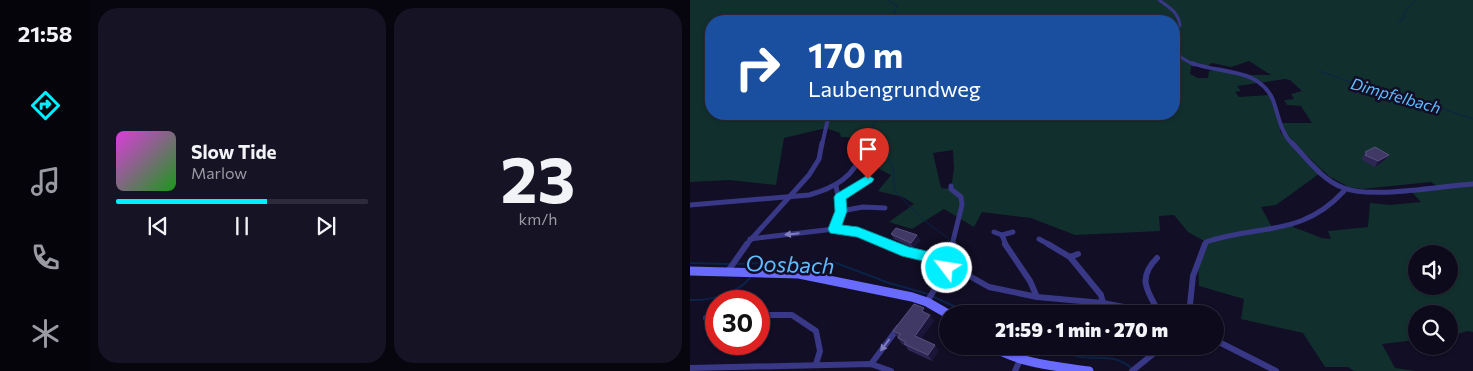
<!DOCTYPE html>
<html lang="en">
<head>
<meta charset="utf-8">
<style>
  :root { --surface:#0d0a1c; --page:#161325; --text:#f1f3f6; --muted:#9a9aa3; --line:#2d2b3b; --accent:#00eefd }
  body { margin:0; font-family:Commissioner,sans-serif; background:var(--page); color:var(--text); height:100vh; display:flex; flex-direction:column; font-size:19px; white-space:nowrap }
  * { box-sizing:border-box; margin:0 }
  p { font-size:16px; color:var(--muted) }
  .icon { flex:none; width:28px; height:28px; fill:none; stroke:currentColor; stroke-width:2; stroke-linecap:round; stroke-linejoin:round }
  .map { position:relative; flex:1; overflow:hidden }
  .side { display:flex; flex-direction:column; gap:8px; padding:8px; background:#07060f; width:600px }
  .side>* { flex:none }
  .hud { position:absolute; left:15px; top:15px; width:475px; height:105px; border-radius:20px; box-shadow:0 1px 4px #0004,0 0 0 1px var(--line); background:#1a4fa0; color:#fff; overflow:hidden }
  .controls { position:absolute; left:718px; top:245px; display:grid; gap:10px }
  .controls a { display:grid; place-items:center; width:50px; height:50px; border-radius:50%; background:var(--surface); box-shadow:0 1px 4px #0004,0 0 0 1px var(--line); font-size:25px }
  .speed { position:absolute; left:15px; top:290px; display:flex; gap:10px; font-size:25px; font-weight:700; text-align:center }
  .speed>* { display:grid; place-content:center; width:65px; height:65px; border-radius:50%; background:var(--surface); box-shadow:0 1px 4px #0004,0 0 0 1px var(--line); line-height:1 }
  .speed .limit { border:8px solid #d22; background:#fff; color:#111 }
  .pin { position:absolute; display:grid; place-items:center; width:42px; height:42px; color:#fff; margin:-51px -21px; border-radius:50% 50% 50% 0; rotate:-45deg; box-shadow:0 0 5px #0007 }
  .pin .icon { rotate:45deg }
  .me { position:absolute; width:55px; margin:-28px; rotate:301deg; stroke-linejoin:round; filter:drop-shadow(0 0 4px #0008) }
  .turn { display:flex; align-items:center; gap:18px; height:105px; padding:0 20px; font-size:22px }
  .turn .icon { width:65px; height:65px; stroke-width:2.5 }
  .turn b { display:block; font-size:35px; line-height:42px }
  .side .card { flex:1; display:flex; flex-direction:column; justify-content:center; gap:8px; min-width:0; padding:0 18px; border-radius:20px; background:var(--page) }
  .side .dial { align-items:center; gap:0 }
  .dial b { font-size:65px; line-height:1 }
  .song { display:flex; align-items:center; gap:15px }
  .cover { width:60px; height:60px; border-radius:8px; background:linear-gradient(135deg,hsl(300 70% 55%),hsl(120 70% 35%)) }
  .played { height:5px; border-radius:2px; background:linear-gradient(90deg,var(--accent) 60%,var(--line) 60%) }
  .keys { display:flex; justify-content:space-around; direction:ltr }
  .side .tiles { flex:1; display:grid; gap:8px; grid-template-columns:repeat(2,1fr) }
  .trip { position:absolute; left:249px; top:305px; width:285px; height:50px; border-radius:25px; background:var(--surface); box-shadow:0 1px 4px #0004,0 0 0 1px var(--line); font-weight:800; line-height:50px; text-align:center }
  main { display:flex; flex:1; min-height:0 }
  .tab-bar { display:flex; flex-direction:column; width:90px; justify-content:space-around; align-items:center; background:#05040b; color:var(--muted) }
  .tab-bar .icon { width:35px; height:35px }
  .tab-bar .on { color:var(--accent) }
  .tab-bar b { font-size:22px; color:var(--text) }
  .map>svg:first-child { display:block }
  .green { fill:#11302d; fill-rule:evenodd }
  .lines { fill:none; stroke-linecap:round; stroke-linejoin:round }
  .stream-far1 { stroke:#0b2348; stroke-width:1 }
  .stream { stroke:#0b2348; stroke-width:2 }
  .minor-far3 { stroke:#383886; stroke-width:3 }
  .minor-far2 { stroke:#383886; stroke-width:4 }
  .minor-far1 { stroke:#383886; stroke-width:5 }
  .minor { stroke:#383886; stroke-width:6 }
  .secondary { stroke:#696bff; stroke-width:9 }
  .wall { fill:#2e2754 }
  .shaded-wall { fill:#1b1539 }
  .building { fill:#403966; stroke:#57517e }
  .oneway { fill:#7f7dbc }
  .route { fill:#00eefd; stroke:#009ba4 }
  .labels { text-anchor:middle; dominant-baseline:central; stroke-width:5; stroke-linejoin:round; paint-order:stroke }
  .far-water-label { font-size:16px; font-style:italic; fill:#60bcff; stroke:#110e25 }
  .near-water-label { font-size:22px; font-style:italic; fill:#60bcff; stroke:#110e25 }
</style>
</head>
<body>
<main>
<nav class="tab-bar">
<b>21:58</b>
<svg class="icon on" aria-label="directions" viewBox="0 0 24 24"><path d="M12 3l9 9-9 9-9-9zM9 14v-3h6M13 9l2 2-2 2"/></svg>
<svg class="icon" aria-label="music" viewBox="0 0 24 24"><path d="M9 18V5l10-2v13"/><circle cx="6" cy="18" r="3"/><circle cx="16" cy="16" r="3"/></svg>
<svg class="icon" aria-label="phone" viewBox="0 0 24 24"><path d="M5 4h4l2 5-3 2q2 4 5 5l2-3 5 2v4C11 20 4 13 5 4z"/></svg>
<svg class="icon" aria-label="climate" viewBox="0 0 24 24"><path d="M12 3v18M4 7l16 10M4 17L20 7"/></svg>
</nav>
<section class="side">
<div class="tiles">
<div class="card">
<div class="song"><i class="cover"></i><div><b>Slow Tide</b><p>Marlow</p></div></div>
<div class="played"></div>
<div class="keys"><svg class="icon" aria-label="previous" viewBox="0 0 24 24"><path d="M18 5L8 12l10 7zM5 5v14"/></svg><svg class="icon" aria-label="pause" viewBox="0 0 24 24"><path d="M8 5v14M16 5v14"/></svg><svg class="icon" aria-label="next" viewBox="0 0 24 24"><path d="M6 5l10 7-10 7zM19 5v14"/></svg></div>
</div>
<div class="card dial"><b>23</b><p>km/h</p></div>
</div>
</section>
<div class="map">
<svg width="783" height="371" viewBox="0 0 783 371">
  <rect width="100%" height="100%" fill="#110e25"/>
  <path class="green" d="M0,0H783V332L778,331L759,336V314H726V340L692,344L705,368L726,371H664L658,367H635L613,333L551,319L554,299L509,286L508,263L516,242L498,232L484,215L469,216L470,231L385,235L341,218L292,212L284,227L254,209L222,229L199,222L224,204L213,197L188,191L201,175L189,169L192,154L175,155L172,138L151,137L150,133L136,128L94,138L86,185L39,180L0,182ZM314,20L484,21V114H21V21ZM559,61L581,75H559L524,70L519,71L518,78H508L500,74L502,63L514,68L522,63L541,67ZM595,79L600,80L612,91L601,94L604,99L594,100L597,105L611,106L622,123H590L579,95L549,97L545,92L551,91L547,86ZM590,125L597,137L640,177L659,187L672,189L741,182L748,187L719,189L731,202L700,205L680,203L678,227L638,231L641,239L632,238L603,227L604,224L582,227L571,207L586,205L633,171L590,132ZM263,150L264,169L261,189L251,188L243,153ZM726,254H759V286H726Z"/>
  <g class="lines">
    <g class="stream-far1">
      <polyline points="197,0 207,6 201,21"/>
      <polyline points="708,22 713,19 714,13 725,0"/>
      <polyline points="629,71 722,103 745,106 783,119"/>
      <polyline points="187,114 179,141 197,156 203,168 205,191 231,218 259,239 257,245"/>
    </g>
    <g class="stream">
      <polyline points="254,257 258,244"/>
      <polyline points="0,263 39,264"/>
      <polyline points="46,264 141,261 199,283 238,294"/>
      <polyline points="244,297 281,314"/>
      <path d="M0,300C20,301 47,294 60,278"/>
      <path d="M368,346C394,369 418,347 441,368"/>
    </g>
    <g class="minor-far3">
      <path d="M469,0C479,7 488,12 490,25L484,33"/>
      <polyline points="484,49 492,58 504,65"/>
    </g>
    <g class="minor-far2">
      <path d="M502,63C529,74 569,67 583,100C589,116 590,132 603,145"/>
      <polyline points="132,145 139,114"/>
    </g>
    <g class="minor-far1">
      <path d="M602,143C616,158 633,181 654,188C682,199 750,186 783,184"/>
      <polyline points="261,186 261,189 271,197 272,205 262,245"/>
      <polyline points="150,197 178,179"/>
      <path d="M0,205L119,195C144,188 165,177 173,150"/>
      <polyline points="151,211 173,207 195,208"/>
      <polyline points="144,229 150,208 146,186"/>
      <polyline points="304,232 312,235 323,232"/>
      <polyline points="312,235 316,245"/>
      <polyline points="60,239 144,229 168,232 202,245"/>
      <polyline points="349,239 360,245"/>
      <polyline points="56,245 119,175 129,159 132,143"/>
      <path d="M515,245L516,242C570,224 612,237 654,191"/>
    </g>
    <g class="minor">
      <polyline points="199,244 229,256 257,261"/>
      <polyline points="315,244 340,281 347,297"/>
      <polyline points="358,244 380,257 388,254"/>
      <polyline points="380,257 411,295 413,303"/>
      <path d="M467,258C446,279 458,292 470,314"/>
      <polyline points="257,268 267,269 299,287 347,297 413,303 470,314"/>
      <polyline points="38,271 57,244"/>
      <polyline points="237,302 257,268 263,244"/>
      <polyline points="499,314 503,276 515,244"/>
      <polyline points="69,315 102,315 126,331 130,351 126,364"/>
      <polyline points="16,318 26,317"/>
      <polyline points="525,340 586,371"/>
      <polyline points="181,364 208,328"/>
      <polyline points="0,368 181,364 201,371"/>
      <polyline points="325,371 330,360"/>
      <polyline points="442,371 473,346"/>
    </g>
    <g class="secondary">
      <polyline points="0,271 109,274 222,297 237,302 258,314"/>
      <path d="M301,346C331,364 365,366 399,371"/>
    </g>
  </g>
  <g class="wall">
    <polygon points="675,152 699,155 695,160 685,167 672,160 673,159 672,158"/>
    <polygon points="201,234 227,235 230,241 223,248 204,239"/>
    <polygon points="244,321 231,338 245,345 248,351 242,361 218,350 216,346 212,344 203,331"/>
  </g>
  <g class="shaded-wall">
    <polygon points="699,155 695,160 685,167 688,161"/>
    <polygon points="227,235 230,241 223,248 221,243"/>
    <polygon points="240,315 244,321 229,342 225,336"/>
    <polygon points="245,345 248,351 242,361 238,355"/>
  </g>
  <g class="building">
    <polygon points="685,147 699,155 688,161 675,155 677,154 675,152"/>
    <polygon points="206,228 227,235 221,243 201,234"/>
    <polygon points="224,304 234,308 232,311 240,315 225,336 245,345 238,355 214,344 216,342 208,338 210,334 203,331"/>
  </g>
  <defs><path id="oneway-solid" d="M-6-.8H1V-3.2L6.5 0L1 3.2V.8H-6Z" transform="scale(1.25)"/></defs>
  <g class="oneway">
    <use href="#oneway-solid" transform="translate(102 234) rotate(174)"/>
    <use href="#oneway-solid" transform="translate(195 345) rotate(127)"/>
  </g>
  <polygon class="route" points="178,175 184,179 182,182 156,199 157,211 152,225 168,227 219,247 262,257 264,261 262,272 257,274 252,272 250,265 212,256 167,237 140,233 138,229 145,211 144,197 146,194"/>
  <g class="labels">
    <g class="far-water-label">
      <text transform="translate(706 95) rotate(16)">Dimpfelbach</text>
    </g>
    <g class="near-water-label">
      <text transform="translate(100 264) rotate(2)">Oosbach</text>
    </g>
  </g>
</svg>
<div class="controls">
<a><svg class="icon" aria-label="sound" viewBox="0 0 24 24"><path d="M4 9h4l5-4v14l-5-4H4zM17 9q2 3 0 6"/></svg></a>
<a><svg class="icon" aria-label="search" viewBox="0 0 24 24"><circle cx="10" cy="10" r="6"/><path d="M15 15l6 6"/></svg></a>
</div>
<div class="speed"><div class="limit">30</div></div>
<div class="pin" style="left:178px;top:179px;background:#d93025"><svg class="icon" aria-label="arrive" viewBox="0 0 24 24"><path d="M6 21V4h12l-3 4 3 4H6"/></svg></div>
<svg class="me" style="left:257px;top:268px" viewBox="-20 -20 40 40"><circle r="17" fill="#00eefd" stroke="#fff" stroke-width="3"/><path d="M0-11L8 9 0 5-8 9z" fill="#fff"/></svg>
<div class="trip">21:59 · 1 min · 270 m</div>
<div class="hud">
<div class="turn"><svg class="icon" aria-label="right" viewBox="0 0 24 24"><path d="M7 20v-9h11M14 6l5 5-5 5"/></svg><div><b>170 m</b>Laubengrundweg</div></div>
</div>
</div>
</main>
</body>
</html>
